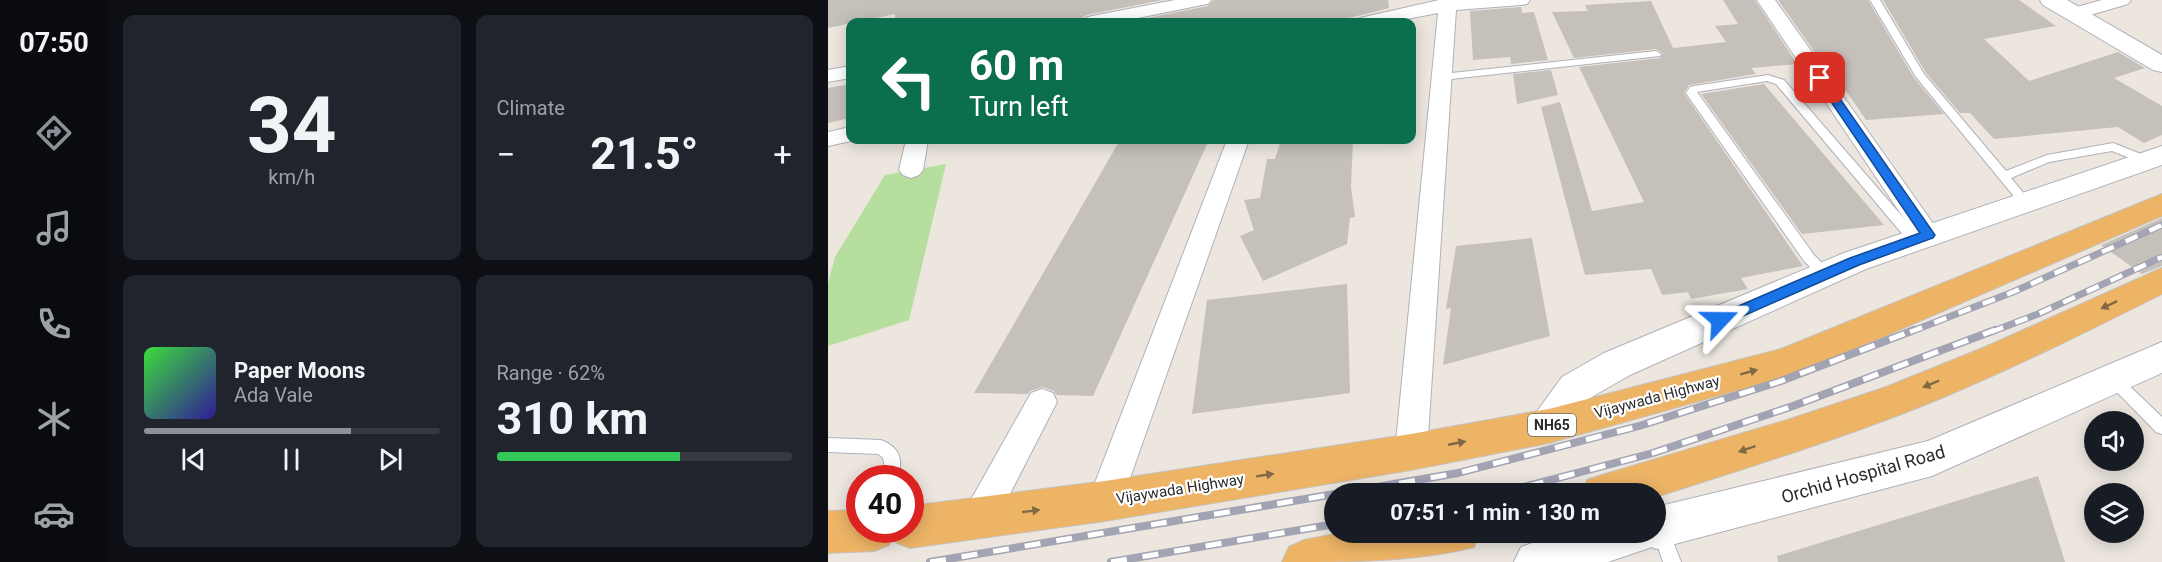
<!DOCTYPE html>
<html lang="en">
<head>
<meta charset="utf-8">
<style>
  :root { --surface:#171b24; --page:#20242c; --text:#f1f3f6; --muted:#9ea1a6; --line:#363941; --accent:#8c9099 }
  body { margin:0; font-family:Roboto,sans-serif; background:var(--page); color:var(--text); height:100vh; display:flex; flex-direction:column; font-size:22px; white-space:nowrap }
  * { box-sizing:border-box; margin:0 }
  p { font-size:20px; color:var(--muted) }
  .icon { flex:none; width:33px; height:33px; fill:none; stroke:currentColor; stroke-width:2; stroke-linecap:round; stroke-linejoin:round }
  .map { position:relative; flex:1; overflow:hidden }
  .drawer { display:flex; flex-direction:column; gap:15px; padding:15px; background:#0d0f14; width:720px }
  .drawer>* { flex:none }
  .top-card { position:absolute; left:18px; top:18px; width:570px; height:126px; border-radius:12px; box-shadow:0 3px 15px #0003; background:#0b6e4f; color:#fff; overflow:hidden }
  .fabs { position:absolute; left:1256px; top:411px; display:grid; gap:12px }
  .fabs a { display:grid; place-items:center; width:60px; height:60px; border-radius:50%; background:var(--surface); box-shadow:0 3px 15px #0003; font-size:30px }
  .speed { position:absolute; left:18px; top:465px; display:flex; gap:12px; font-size:30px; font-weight:700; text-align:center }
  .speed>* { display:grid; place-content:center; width:78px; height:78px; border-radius:50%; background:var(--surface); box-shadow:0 3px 15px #0003; line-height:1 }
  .speed .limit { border:9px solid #d22; background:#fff; color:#111 }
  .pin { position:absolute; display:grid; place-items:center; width:51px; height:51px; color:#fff; margin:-26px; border-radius:12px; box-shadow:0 3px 9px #0006 }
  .me { position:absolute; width:66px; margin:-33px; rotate:67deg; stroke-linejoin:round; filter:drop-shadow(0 0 4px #0008) }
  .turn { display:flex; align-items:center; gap:21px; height:126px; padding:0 24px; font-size:27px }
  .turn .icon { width:78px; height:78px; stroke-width:2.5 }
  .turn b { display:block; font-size:42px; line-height:51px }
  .big { font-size:45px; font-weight:700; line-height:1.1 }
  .drawer .card { flex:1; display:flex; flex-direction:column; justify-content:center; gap:9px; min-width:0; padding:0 21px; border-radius:12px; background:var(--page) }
  .drawer .dial { align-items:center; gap:0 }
  .dial b { font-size:78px; line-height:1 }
  .song { display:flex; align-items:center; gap:18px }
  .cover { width:72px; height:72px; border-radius:9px; background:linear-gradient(135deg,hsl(120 70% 55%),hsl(250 70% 35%)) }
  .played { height:6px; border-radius:3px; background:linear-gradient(90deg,var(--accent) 70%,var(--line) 70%) }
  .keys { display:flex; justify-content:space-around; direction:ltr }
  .heat { display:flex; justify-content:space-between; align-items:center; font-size:33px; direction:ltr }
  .charge { height:9px; border-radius:4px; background:linear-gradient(90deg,#34c759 62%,var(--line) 0) }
  .drawer .tiles { flex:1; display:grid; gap:15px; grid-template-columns:repeat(2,1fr) }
  .trip { position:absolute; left:496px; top:483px; width:342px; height:60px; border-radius:30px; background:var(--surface); box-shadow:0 3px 15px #0003; font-weight:700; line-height:60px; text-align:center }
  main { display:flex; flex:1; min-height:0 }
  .menu { display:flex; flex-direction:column; width:108px; justify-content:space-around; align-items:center; background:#090b0e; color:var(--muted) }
  .menu .icon { width:42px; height:42px }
  .menu .on { color:var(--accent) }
  .menu b { font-size:27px; color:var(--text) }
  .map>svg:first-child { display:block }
  .green { fill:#b5de9f }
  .building { fill:#c5c0ba }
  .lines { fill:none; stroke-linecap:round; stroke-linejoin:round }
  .service-casing { stroke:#afb1bb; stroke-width:2 }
  .minor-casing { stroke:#afb1bb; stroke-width:2 }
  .tertiary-casing { stroke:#afb1bb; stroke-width:2 }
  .trunk-casing { stroke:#c4c4c4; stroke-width:2 }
  .service { fill:#fff; fill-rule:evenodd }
  .minor { fill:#fff; fill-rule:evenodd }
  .tertiary { fill:#fff; fill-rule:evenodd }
  .trunk { fill:#edb466; fill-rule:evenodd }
  .rail-far1-casing { stroke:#a2a4b4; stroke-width:7 }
  .rail-casing { stroke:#a2a4b4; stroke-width:8 }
  .rail-far1 { stroke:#fff; stroke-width:4.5; stroke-dasharray:13; stroke-linecap:butt }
  .rail { stroke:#fff; stroke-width:5; stroke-dasharray:16; stroke-linecap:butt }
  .oneway { fill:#826946 }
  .route { fill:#1a73e8; stroke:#114b97; stroke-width:1.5 }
  .labels { text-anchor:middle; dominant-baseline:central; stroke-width:4.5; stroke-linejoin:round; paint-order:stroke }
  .shield { fill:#fff; stroke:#6b6b6b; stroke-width:1.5 }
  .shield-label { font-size:14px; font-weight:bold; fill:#2b2b2b }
  .street-label { font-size:15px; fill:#2b2b2b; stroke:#fff }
  .near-street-label { font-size:18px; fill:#2b2b2b; stroke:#fff }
</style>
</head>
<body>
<main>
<nav class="menu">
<b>07:50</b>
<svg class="icon on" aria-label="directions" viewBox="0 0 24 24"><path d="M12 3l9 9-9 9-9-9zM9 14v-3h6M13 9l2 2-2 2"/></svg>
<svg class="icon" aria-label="music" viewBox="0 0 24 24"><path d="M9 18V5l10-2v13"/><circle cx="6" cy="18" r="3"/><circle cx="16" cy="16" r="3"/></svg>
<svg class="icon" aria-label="phone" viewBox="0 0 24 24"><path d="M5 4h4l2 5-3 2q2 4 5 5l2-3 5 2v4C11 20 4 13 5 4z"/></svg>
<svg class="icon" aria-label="climate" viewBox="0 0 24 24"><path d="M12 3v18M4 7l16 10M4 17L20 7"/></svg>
<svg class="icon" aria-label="car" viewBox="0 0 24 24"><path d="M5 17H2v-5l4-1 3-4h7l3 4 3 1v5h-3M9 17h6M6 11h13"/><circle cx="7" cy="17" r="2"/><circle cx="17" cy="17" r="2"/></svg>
</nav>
<section class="drawer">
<div class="tiles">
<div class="card dial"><b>34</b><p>km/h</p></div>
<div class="card"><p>Climate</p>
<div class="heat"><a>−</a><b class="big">21.5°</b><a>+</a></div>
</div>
<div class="card">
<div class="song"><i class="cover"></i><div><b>Paper Moons</b><p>Ada Vale</p></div></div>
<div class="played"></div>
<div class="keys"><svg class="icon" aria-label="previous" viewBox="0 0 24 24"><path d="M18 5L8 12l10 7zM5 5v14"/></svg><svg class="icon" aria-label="pause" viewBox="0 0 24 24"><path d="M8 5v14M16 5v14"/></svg><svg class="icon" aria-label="next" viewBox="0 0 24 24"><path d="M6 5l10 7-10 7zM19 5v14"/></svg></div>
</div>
<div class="card"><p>Range · 62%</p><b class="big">310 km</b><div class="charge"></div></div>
</div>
</section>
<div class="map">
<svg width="1334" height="562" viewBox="0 0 1334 562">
  <rect width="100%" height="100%" fill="#ece6df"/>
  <polygon class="green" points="118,164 81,320 0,346 0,284 7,257 57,175"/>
  <g class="building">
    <polygon points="0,0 335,0 263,14 256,16 253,22 67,22 67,14 0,28"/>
    <polygon points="385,0 560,0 561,8 505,22 299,22 380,6"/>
    <polygon points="895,0 927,0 969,64 923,68 928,74 861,85 856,93 975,266 913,278 920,289 863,299 860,292 834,295 823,269 757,275 713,107 732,102 764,211 816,202 751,67 832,58 835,53 828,49 746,58 724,12 760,11 757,5 823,1 845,48 898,42 887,26 910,24"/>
    <polygon points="950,0 1040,0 1086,78 1116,114 1038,120 997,60 993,61"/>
    <polygon points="1055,0 1191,0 1228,26 1156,39 1201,81 1290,52 1317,68 1286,78 1334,106 1334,135 1316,143 1290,127 1166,139 1142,113 1132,113 1098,73"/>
    <polygon points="693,7 694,13 706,12 720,60 683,64 682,57 645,60 642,11"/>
    <polygon points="723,70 730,95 689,104 685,74"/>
    <polygon points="22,84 22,118 0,123 0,88"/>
    <polygon points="936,84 1056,225 974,234 873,94"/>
    <polygon points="292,140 381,140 265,396 228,395 226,391 215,387 202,391 200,394 146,393"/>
    <polygon points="453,140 525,140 523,187 527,217 522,218 519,244 435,281 412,236 426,230 416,200 432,198 439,159 447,159"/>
    <polygon points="1334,218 1334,266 1314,274 1273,245"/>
    <polygon points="704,238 722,336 615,365 623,308 618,309 628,246"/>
    <polygon points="519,284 522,393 364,414 379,300"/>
    <polygon points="1210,476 1237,562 950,562 949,556"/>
  </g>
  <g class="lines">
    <g class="service-casing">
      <g id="service">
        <polygon points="1042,0 1052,0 1096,74 1178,171 1219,155 1285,143 1323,158 1325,161 1319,165 1284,151 1221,162 1183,178 1203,202 1201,205 1193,205 1088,77"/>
        <polygon points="828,51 833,54 832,56 614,80 609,77 614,74"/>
        <polygon points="940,75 956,80 1092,237 1093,240 1092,243 1082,243 948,84 939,81 869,92 986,255 1005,274 1003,278 993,278 976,261 858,93 862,87 866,86"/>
        <polygon points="1285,373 1290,375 1334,417 1334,434 1328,432 1280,383 1277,379 1280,375"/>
        <path d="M0,438L53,440C72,447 76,461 69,478H53L57,467L55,458L50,454L0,452Z"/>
        <polygon points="832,521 838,523 853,562 835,562 825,532 828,532 828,522"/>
      </g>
    </g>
    <g class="minor-casing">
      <g id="minor">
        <polygon points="347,0 383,0 380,4 374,5 290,22 255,22 257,18 264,16"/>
        <polygon points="611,0 702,0 699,4 693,5 628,10 599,452 594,462 583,467 572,462 567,452 610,13 563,22 530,22 532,18"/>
        <polygon points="929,0 947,0 1109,229 1113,235 1109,241 1100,244 1091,241"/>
        <polygon points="1274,0 1303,0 1300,4 1245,20 1238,18 1236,14 1238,10"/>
        <polygon points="22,66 22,78 0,82 0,70"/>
        <polygon points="22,127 22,140 28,140 0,146 0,132"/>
        <polygon points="78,140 100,140 95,170 91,175 83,178 75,175 71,170"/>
        <polygon points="399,140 421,140 294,501 289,512 277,517 265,512 260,501"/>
        <polygon points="214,389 225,393 229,402 164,529 152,534 140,529 135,517 140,505 203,393"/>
      </g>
    </g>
    <g class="tertiary-casing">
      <g id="tertiary">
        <polygon points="1212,0 1239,0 1334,55 1334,72 1325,70 1215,5"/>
        <polygon points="1334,146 1334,165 1038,269 802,375 760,399 735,438 721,443 707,438 702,426 707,414 734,377 776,353 1016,253"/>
        <polygon points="1334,342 1334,373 1104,476 828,549 824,547 780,562 686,562 693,547 735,532 828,532 828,507 1100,441"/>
      </g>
    </g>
    <g class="trunk-casing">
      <g id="trunk">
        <polygon points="1334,194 1334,216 972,373 721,443 583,470 277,521 82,548 67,542 65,536 61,545 46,551 0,553 0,511 32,510 32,530 82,530 82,506 277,481 583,434 721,409 953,349"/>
        <path d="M1334,268V294C1262,330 1190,366 1116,397C1022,436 925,466 828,497V494H754L759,480L774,475L959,420L1058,387L1157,347Z"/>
        <path d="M517,532H652L646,547C587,562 517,562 454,562L461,547L476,540Z"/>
      </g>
    </g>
    <use href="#service" class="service"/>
    <use href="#minor" class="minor"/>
    <use href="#tertiary" class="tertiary"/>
    <use href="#trunk" class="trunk"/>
    <g class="rail-far1-casing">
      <g id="rail-far1">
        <polyline points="1082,332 1185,292 1334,225"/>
        <polyline points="1163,332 1210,314 1334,257"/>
      </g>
    </g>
    <g class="rail-casing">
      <g id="rail">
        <polyline points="508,494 630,473 811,426 953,381 1086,330"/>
        <polyline points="669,494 825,453 965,406 1167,330"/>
        <polyline points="102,562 507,494"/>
        <polyline points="283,562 507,524"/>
      </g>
    </g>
    <use href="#rail-far1" class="rail-far1"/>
    <use href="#rail" class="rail"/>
  </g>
  <defs><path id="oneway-solid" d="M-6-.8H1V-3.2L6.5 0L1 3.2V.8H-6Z" transform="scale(1.5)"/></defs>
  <g class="oneway">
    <use href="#oneway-solid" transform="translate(1281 305) rotate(155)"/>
    <use href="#oneway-solid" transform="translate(921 372) rotate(-15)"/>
    <use href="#oneway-solid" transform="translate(1103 384) rotate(157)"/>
    <use href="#oneway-solid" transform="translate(629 443) rotate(-11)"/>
    <use href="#oneway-solid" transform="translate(919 449) rotate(161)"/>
    <use href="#oneway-solid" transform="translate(437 475) rotate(-9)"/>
    <use href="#oneway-solid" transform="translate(203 511) rotate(-7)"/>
  </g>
  <polygon class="route" points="992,75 996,76 1107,235 1105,238 1031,265 897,324 887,324 885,320 887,316 1022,258 1092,233 987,78"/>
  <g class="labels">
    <rect class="shield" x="700" y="414" width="48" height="22" rx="4.5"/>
    <g class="shield-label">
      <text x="724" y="425">NH65</text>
    </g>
    <g class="street-label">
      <text transform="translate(829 397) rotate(-15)">Vijaywada Highway</text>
      <text transform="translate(352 489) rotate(-9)">Vijaywada Highway</text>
    </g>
    <g class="near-street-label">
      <text transform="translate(1035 474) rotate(-16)">Orchid Hospital Road</text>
    </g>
  </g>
</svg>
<div class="fabs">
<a><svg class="icon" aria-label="sound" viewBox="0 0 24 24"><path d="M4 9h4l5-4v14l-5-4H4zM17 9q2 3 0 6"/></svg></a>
<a><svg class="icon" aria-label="layers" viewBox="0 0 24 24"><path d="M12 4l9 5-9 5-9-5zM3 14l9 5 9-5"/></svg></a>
</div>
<div class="speed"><div class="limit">40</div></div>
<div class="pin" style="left:992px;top:78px;background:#d93025"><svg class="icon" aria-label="arrive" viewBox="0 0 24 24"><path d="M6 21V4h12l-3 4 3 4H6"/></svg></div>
<svg class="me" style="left:892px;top:320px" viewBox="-20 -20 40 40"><path d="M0-17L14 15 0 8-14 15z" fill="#1a73e8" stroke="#fff" stroke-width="4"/></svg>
<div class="trip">07:51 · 1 min · 130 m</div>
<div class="top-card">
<div class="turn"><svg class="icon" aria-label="left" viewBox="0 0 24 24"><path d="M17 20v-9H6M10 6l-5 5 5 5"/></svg><div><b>60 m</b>Turn left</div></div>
</div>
</div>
</main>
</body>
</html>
